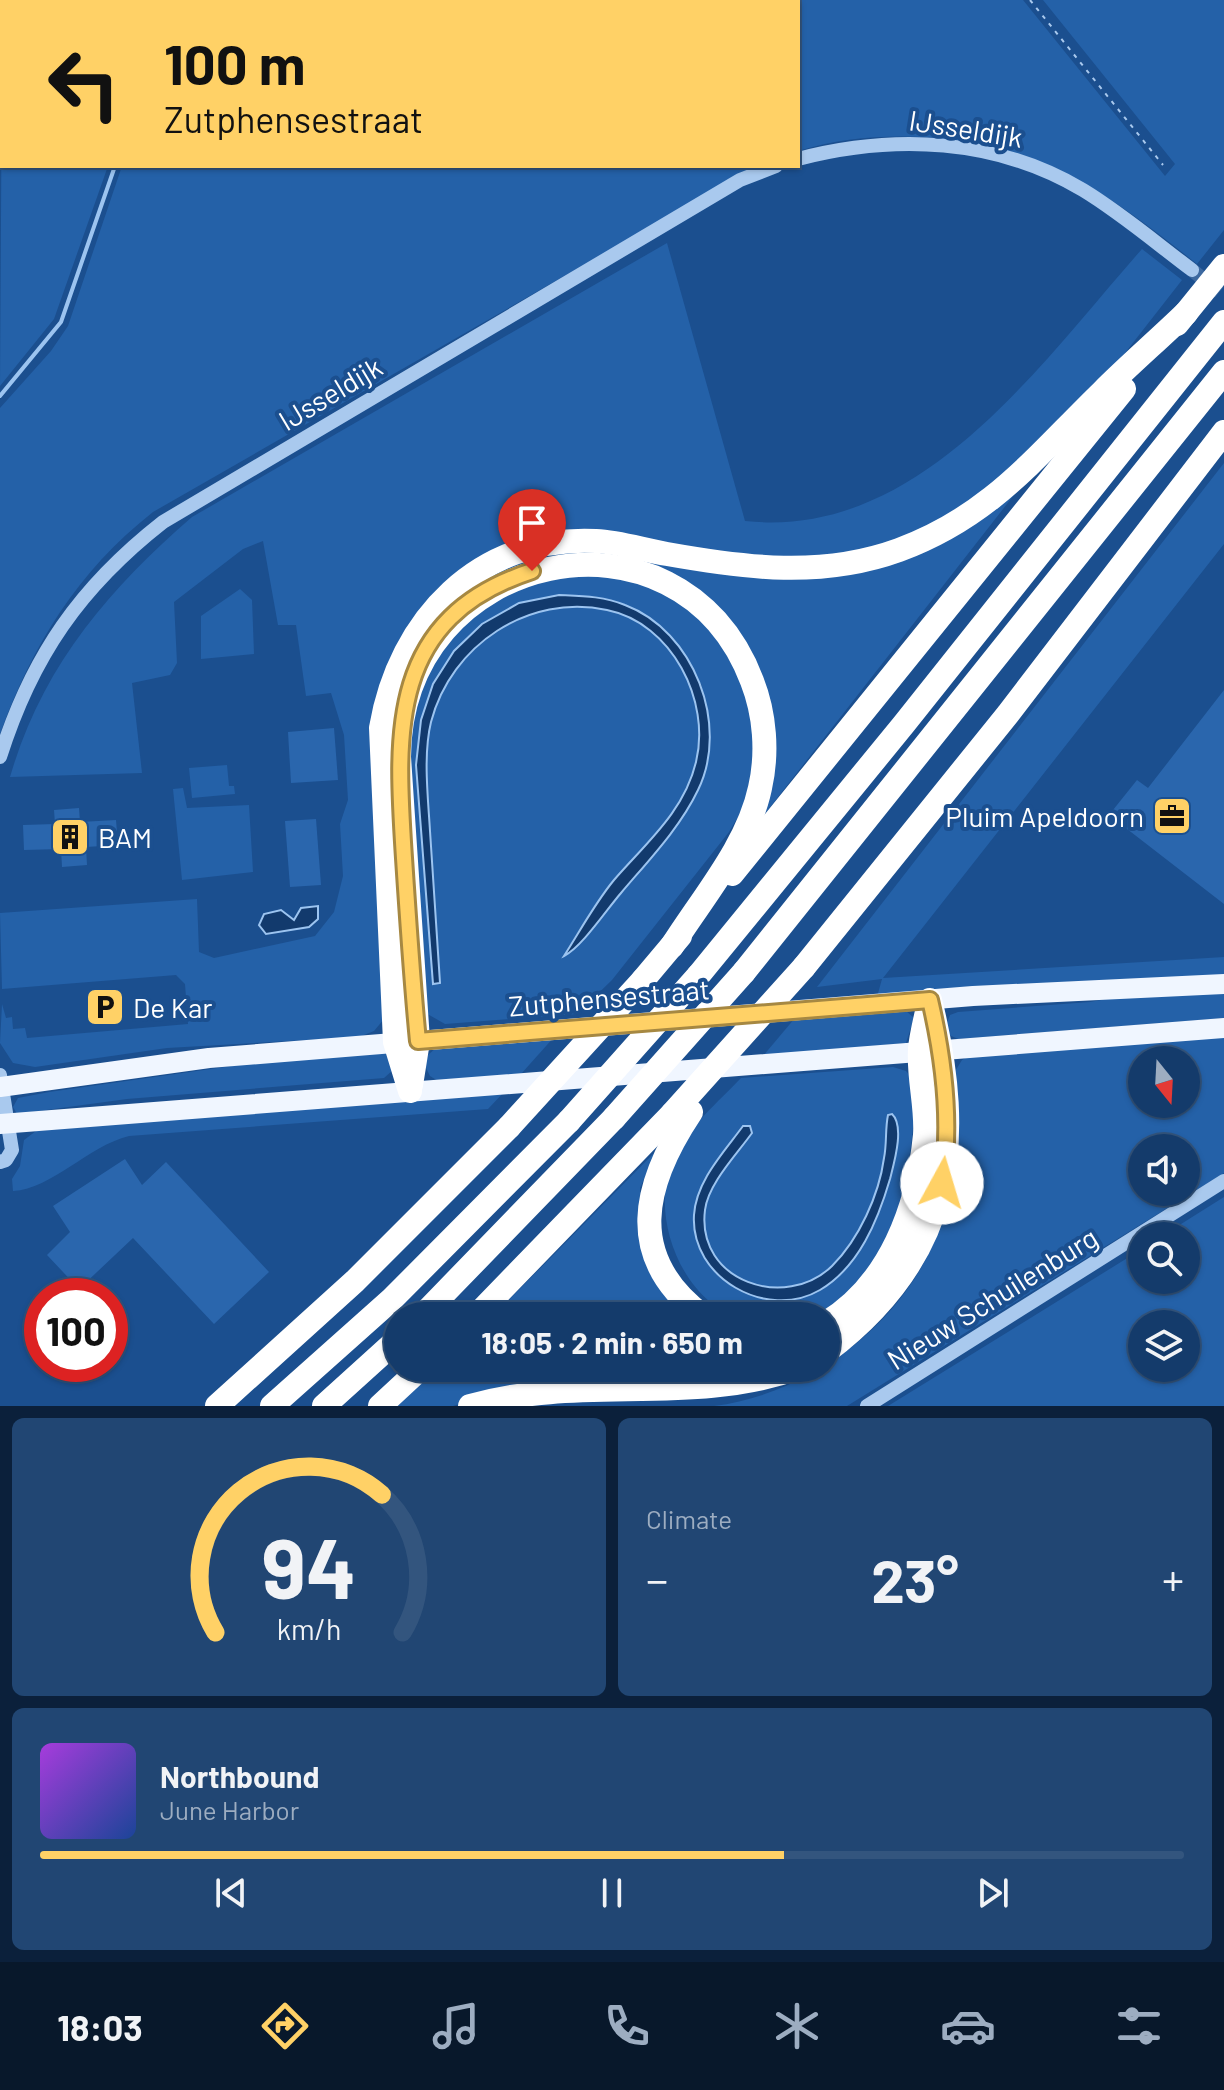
<!DOCTYPE html>
<html lang="en">
<head>
<meta charset="utf-8">
<style>
  :root { --surface:#143b6b; --page:#214673; --text:#f1f3f6; --muted:#9dadc1; --line:#33557e; --accent:#ffd166 }
  body { margin:0; font-family:Barlow,sans-serif; background:var(--page); color:var(--text); height:100vh; display:flex; flex-direction:column; font-size:30px; white-space:nowrap }
  * { box-sizing:border-box; margin:0 }
  p { font-size:26px; color:var(--muted) }
  .icon { flex:none; width:44px; height:44px; fill:none; stroke:currentColor; stroke-width:2; stroke-linecap:round; stroke-linejoin:round }
  .map { position:relative; height:1406px; overflow:hidden }
  .side { display:flex; flex-direction:column; gap:12px; padding:12px; background:#0b203b; flex:1 }
  .side>* { flex:none }
  .top-card { position:absolute; left:0px; top:0px; width:800px; height:168px; box-shadow:0 2px 6px #0004,0 0 0 2px var(--line); background:#ffd166; color:#111; overflow:hidden }
  .needle { width:52px; rotate:162deg }
  .tools { position:absolute; left:1128px; top:1046px; display:grid; gap:16px }
  .tools a { display:grid; place-items:center; width:72px; height:72px; border-radius:50%; background:var(--surface); box-shadow:0 2px 6px #0004,0 0 0 2px var(--line); font-size:40px }
  .speed { position:absolute; left:24px; top:1278px; display:flex; gap:16px; font-size:40px; font-weight:700; text-align:center }
  .speed>* { display:grid; place-content:center; width:104px; height:104px; border-radius:50%; background:var(--surface); box-shadow:0 2px 6px #0004,0 0 0 2px var(--line); line-height:1 }
  .speed .limit { border:12px solid #d22; background:#fff; color:#111 }
  .pin { position:absolute; display:grid; place-items:center; width:68px; height:68px; color:#fff; margin:-82px -34px; border-radius:50% 50% 50% 0; rotate:-45deg; box-shadow:0 0 8px #0007 }
  .pin .icon { rotate:45deg }
  .me { position:absolute; width:88px; margin:-44px; rotate:6deg; stroke-linejoin:round; filter:drop-shadow(0 0 6px #0008) }
  .turn { display:flex; align-items:center; gap:28px; height:168px; padding:0 32px; font-size:36px }
  .turn .icon { width:104px; height:104px; stroke-width:2.5 }
  .turn b { display:block; font-size:56px; line-height:68px }
  .big { font-size:60px; font-weight:700; line-height:1.1 }
  .side .tile { flex:1; display:flex; flex-direction:column; justify-content:center; gap:12px; min-width:0; padding:0 28px; border-radius:12px; background:var(--page) }
  .side .dial { align-items:center; gap:0 }
  .dial svg { height:208px; overflow:visible; fill:none; stroke:var(--line); stroke-width:7; stroke-linecap:round; text-anchor:middle }
  .dial text { fill:var(--text); stroke:none }
  .song { display:flex; align-items:center; gap:24px }
  .cover { width:96px; height:96px; border-radius:12px; background:linear-gradient(135deg,hsl(280 70% 55%),hsl(220 70% 35%)) }
  .played { height:8px; border-radius:4px; background:linear-gradient(90deg,var(--accent) 65%,var(--line) 65%) }
  .keys { display:flex; justify-content:space-around; direction:ltr }
  .heat { display:flex; justify-content:space-between; align-items:center; font-size:44px; direction:ltr }
  .side .tiles { flex:1; display:grid; gap:12px; grid-template-columns:1fr 1fr }
  .tile:last-child { grid-column:span 2 }
  .trip { position:absolute; left:384px; top:1302px; width:456px; height:80px; border-radius:40px; background:var(--surface); box-shadow:0 2px 6px #0004,0 0 0 2px var(--line); font-weight:700; line-height:80px; text-align:center }
  .tabs { display:flex; height:128px; justify-content:space-around; align-items:center; background:#08182b; color:var(--muted) }
  .tabs .icon { width:56px; height:56px }
  .tabs .on { color:var(--accent) }
  .tabs b { font-size:36px; color:var(--text) }
  .map>svg:first-child { display:block }
  .green { fill:#2461a8; fill-rule:evenodd }
  .water { fill:#123a6d; stroke:#9cc4f0; stroke-width:2 }
  .lines { fill:none; stroke-linecap:round; stroke-linejoin:round }
  .stream { stroke:#9cc4f0; stroke-width:4 }
  .building { fill:#2a66ad }
  .minor-tunnel { stroke:#3d69a0; stroke-width:14; stroke-dasharray:14 7; stroke-linecap:butt }
  .path { stroke:#a9c9ee; stroke-width:2; stroke-dasharray:4 6; stroke-linecap:butt }
  .minor { stroke:#a9c9ee; stroke-width:14 }
  .major { stroke:#f0f6ff; stroke-width:20 }
  .highway { stroke:#fff; stroke-width:24 }
  .highway-bridge { stroke:#fff; stroke-width:24 }
  .route-casing { stroke:#a68842; stroke-width:20 }
  .route { stroke:#ffd166; stroke-width:14 }
  .labels { text-anchor:middle; dominant-baseline:central; stroke-width:8; stroke-linejoin:round; paint-order:stroke }
  .street-label { font-size:28px; fill:#fff; stroke:#1b4f8f }
  .poi-label { font-size:28px; fill:#fff; stroke:#1b4f8f; text-anchor:start }
</style>
</head>
<body>
<div class="map">
<svg width="1224" height="1406" viewBox="0 0 1224 1406">
  <rect width="100%" height="100%" fill="#1b4f8f"/>
  <g class="green">
    <path d="M169,0H1023L1165,176L1175,164L1043,0H1224V230L1197,264C1109,194 1041,144 925,137C881,135 840,138 798,151V2Z"/>
    <polygon points="2,48 2,166 108,166 54,319 0,386"/>
    <path d="M122,166H756L153,512C77,572 33,644 0,734V408L51,351L68,326Z"/>
    <path d="M667,243L745,521C920,540 1039,365 1142,249L1182,280L760,820L742,810L729,832L612,980L577,1014L445,1024L424,1012L384,1019L374,1031L359,1037L167,1048L35,1067L13,1063L0,1043L2,1004L6,1018L12,1017L13,1029L25,1028L27,1038L188,1024L185,984L176,975L2,989L0,913L197,899L199,952L214,958L315,936L334,912L343,876L340,824L348,800L344,735L331,693L306,696L296,625H278L263,541L243,549L174,602L177,663L170,675L132,683L142,773L10,777C42,667 107,591 192,517ZM594,596L654,622L684,654L702,686L699,788L682,817L636,875L565,956C576,932 597,901 614,880C646,843 684,812 696,762C711,701 672,624 608,610C529,593 452,645 431,722C422,755 428,797 430,831C433,881 437,932 440,982L433,983L416,765L421,720L482,624Z"/>
    <polygon points="1224,463 1224,544 883,978 1224,957 1224,979 1080,981 877,997 882,979 817,987"/>
    <polygon points="240,589 252,600 254,654 201,659 201,616"/>
    <polygon points="227,765 229,786 234,786 235,794 192,798 189,768"/>
    <polygon points="183,788 187,808 249,805 253,872 182,880 173,789"/>
    <polygon points="1224,988 1224,1018 958,1039 949,1035 946,1025 950,1015 958,1012 1090,1002 1157,990"/>
    <polygon points="906,1011 914,1018 906,1043 763,1056 795,1018"/>
    <path d="M1224,1033V1173L847,1406H714C809,1394 905,1324 938,1231C943,1217 942,1198 943,1183C947,1146 950,1110 954,1073L962,1060L970,1055ZM1142,1060H1186V1104H1142ZM1142,1148H1186V1192H1142Z"/>
    <polygon points="555,1036 521,1074 438,1081 430,1076 425,1066 428,1055 437,1047"/>
    <polygon points="386,1053 393,1070 384,1078 127,1099 17,1114 13,1107 18,1098 49,1092 253,1063"/>
    <path d="M893,1067L906,1071L916,1083C913,1159 900,1277 820,1315C809,1319 790,1316 778,1316C763,1316 744,1319 729,1316C722,1315 715,1306 710,1302C671,1269 653,1205 673,1157C684,1132 721,1099 741,1078ZM888,1116L897,1128L894,1165L883,1201L822,1289L787,1300L716,1274L694,1213L708,1172L752,1133C737,1154 708,1184 705,1210C696,1282 786,1311 832,1266C859,1239 879,1195 884,1158C887,1144 885,1130 888,1116Z"/>
    <path d="M505,1091L488,1109L129,1136C88,1146 52,1189 13,1191L12,1179L20,1166L24,1140L36,1131Z"/>
    <polygon points="657,1150 640,1188 640,1211 690,1316 493,1316"/>
    <path d="M1224,1197V1406H888L1142,1249V1280H1186V1236H1162ZM1142,1324H1186V1368H1142Z"/>
    <polygon points="438,1368 784,1368 473,1400 453,1406 397,1406"/>
  </g>
  <g class="water">
    <path d="M559,595C582,596 603,596 625,605C694,631 730,725 698,790C680,828 648,861 621,893C607,909 582,947 564,956C580,931 595,903 614,880C646,843 684,812 696,762C711,701 672,623 607,610C529,593 451,645 431,722C423,755 428,797 430,831C433,882 437,932 440,983L433,984L416,765L421,720L433,684L454,651L482,624L519,603Z"/>
    <polygon points="318,906 318,919 309,927 266,934 259,925 264,914 281,910 294,920 301,908"/>
    <path d="M892,1114C905,1126 894,1163 890,1179C878,1220 859,1267 820,1290C767,1321 690,1278 694,1215C696,1181 724,1152 743,1126H750L752,1133C737,1154 708,1184 705,1210C696,1282 786,1311 832,1266C859,1239 879,1195 884,1158C887,1144 885,1129 888,1115Z"/>
  </g>
  <g class="lines">
    <g class="stream">
      <polyline points="163,2 164,0"/>
      <polyline points="0,396 61,322 115,166"/>
    </g>
  </g>
  <g class="building">
    <polygon points="1224,690 1224,904 1109,815 1137,780 1148,788"/>
    <polygon points="334,728 338,780 291,783 288,732"/>
    <polygon points="79,808 80,822 116,820 118,845 86,847 87,865 62,867 61,849 24,850 23,825 55,824 54,810"/>
    <polygon points="316,819 321,885 290,887 285,821"/>
    <polygon points="125,1159 142,1185 166,1162 269,1272 214,1324 133,1238 79,1289 47,1255 70,1232 53,1206"/>
  </g>
  <g class="lines">
    <polyline class="minor-tunnel" points="1192,270 1224,296"/>
    <polyline class="path" points="1030,0 1163,165"/>
    <g class="minor">
      <path d="M798,159C894,134 996,138 1083,190C1121,213 1156,243 1192,270"/>
      <path d="M0,757C32,656 80,587 163,522L740,180L776,166"/>
      <polyline points="0,1075 12,1150 6,1160 0,1162"/>
      <polyline points="867,1406 1224,1181"/>
    </g>
    <g class="major">
      <polyline points="0,1087 209,1058 973,996 1224,984"/>
      <polyline points="0,1124 1224,1028"/>
    </g>
    <g class="highway">
      <polyline points="1177,324 1224,266"/>
      <polyline points="732,874 1124,389"/>
      <polyline points="804,967 1008,714 1224,432"/>
      <polyline points="744,972 1224,372"/>
      <polyline points="698,976 904,724 1224,322"/>
      <polyline points="643,980 680,936"/>
      <path d="M411,1085L418,1041L399,757C400,548 680,490 752,681C765,714 768,753 760,788C748,845 703,897 672,946"/>
      <path d="M410,1091L395,1042L381,728C399,620 479,535 596,541C620,542 643,550 667,554C746,568 822,578 899,550C991,516 1035,457 1102,392C1129,365 1158,340 1186,313"/>
      <path d="M691,1112C643,1184 624,1257 703,1316"/>
      <polyline points="422,1316 614,1118"/>
      <polyline points="476,1316 672,1114"/>
      <path d="M826,1323C890,1284 918,1208 925,1135C927,1107 918,1077 920,1049C921,1036 925,1021 928,1007"/>
      <path d="M826,1352C952,1257 966,1145 930,1000"/>
      <polyline points="217,1406 355,1281 509,1127"/>
      <polyline points="272,1406 392,1299 569,1121"/>
      <polyline points="324,1406 398,1339"/>
      <polyline points="380,1406 421,1368"/>
      <path d="M470,1406C583,1374 688,1406 798,1368"/>
    </g>
    <g class="highway-bridge">
      <polyline points="672,1114 804,967"/>
      <polyline points="614,1118 744,972"/>
      <polyline points="569,1121 698,976"/>
      <polyline points="509,1127 643,980"/>
    </g>
  </g>
  <g class="lines">
    <g class="route-casing">
      <path id="route" d="M532,571C387,618 396,734 404,858C408,919 412,980 418,1041L930,1000C944,1060 952,1122 942,1183"/>
    </g>
    <use href="#route" class="route"/>
  </g>
  <defs>
    <g id="office-square" transform="scale(2)"><rect x="-9" y="-9" width="18" height="18" rx="4" fill="#ffd166" stroke="#1b4f8f"/><path d="M-6-3h4V-5.5h4V-3h4V5H-6ZM-1-4.5V-3h2v-1.5ZM-6 0V1H6V0Z" fill="#111"/></g>
    <g id="building-square" transform="scale(2)"><rect x="-9" y="-9" width="18" height="18" rx="4" fill="#ffd166" stroke="#1b4f8f"/><path d="M-4-6H4V6H1V3H-1V6H-4ZM-2.5-4.3h1.7v1.8h-1.7ZM.8-4.3h1.7v1.8H.8ZM-2.5-1h1.7V.8h-1.7ZM.8-1h1.7V.8H.8Z" fill="#111"/></g>
    <g id="parking-square" transform="scale(2)"><rect x="-9" y="-9" width="18" height="18" rx="4" fill="#ffd166" stroke="#1b4f8f"/><path d="M-3.5-5.5H1a3.5 3.5 0 0 1 0 7H-1V5.5H-3.5ZM-1-3.4V-.6H.8a1.4 1.4 0 0 0 0-2.8Z" fill="#111"/></g>
  </defs>
  <g fill-rule="evenodd">
    <use href="#office-square" x="1172" y="816"/>
    <use href="#building-square" x="70" y="837"/>
    <use href="#parking-square" x="105" y="1007"/>
  </g>
  <g class="labels">
    <g class="street-label">
      <text transform="translate(966 128) rotate(9)">IJsseldijk</text>
      <text transform="translate(330 393) rotate(-31)">IJsseldijk</text>
      <text transform="translate(609 997) rotate(-5)">Zutphensestraat</text>
      <text transform="translate(992 1298) rotate(-32)">Nieuw Schuilenburg</text>
    </g>
    <g class="poi-label">
      <text x="1144" y="816" text-anchor="end">Pluim Apeldoorn</text>
      <text x="98" y="837">BAM</text>
      <text x="133" y="1007">De Kar</text>
    </g>
  </g>
</svg>
<div class="tools">
<a><svg class="needle" viewBox="-14 -14 28 28"><path d="M0-13l5 13h-10z" fill="#e53935"/><path d="M0 13l5-13h-10z" fill="#9dadc1"/></svg></a>
<a><svg class="icon" aria-label="sound" viewBox="0 0 24 24"><path d="M4 9h4l5-4v14l-5-4H4zM17 9q2 3 0 6"/></svg></a>
<a><svg class="icon" aria-label="search" viewBox="0 0 24 24"><circle cx="10" cy="10" r="6"/><path d="M15 15l6 6"/></svg></a>
<a><svg class="icon" aria-label="layers" viewBox="0 0 24 24"><path d="M12 4l9 5-9 5-9-5zM3 14l9 5 9-5"/></svg></a>
</div>
<div class="speed"><div class="limit">100</div></div>
<div class="pin" style="left:532px;top:571px;background:#d93025"><svg class="icon" aria-label="arrive" viewBox="0 0 24 24"><path d="M6 21V4h12l-3 4 3 4H6"/></svg></div>
<svg class="me" style="left:942px;top:1183px" viewBox="-20 -20 40 40"><circle r="19" fill="#fff"/><path d="M0-13L10 11 0 6-10 11z" fill="#ffd166"/></svg>
<div class="trip">18:05 · 2 min · 650 m</div>
<div class="top-card">
<div class="turn"><svg class="icon" aria-label="left" viewBox="0 0 24 24"><path d="M17 20v-9H6M10 6l-5 5 5 5"/></svg><div><b>100 m</b>Zutphensestraat</div></div>
</div>
</div>
<section class="side">
<div class="tiles">
<div class="tile dial"><svg viewBox="0 0 100 80">
<path d="M14 69A42 42 0 1 1 86 69"/>
<path d="M14 69A42 42 0 0 1 78 16" stroke="#ffd166"/>
<text x="50" y="56" font-size="32" font-weight="700">94</text>
<text x="50" y="72" font-size="11">km/h</text>
</svg></div>
<div class="tile"><p>Climate</p>
<div class="heat"><a>−</a><b class="big">23°</b><a>+</a></div>
</div>
<div class="tile">
<div class="song"><i class="cover"></i><div><b>Northbound</b><p>June Harbor</p></div></div>
<div class="played"></div>
<div class="keys"><svg class="icon" aria-label="previous" viewBox="0 0 24 24"><path d="M18 5L8 12l10 7zM5 5v14"/></svg><svg class="icon" aria-label="pause" viewBox="0 0 24 24"><path d="M8 5v14M16 5v14"/></svg><svg class="icon" aria-label="next" viewBox="0 0 24 24"><path d="M6 5l10 7-10 7zM19 5v14"/></svg></div>
</div>
</div>
</section>
<nav class="tabs">
<b>18:03</b>
<svg class="icon on" aria-label="directions" viewBox="0 0 24 24"><path d="M12 3l9 9-9 9-9-9zM9 14v-3h6M13 9l2 2-2 2"/></svg>
<svg class="icon" aria-label="music" viewBox="0 0 24 24"><path d="M9 18V5l10-2v13"/><circle cx="6" cy="18" r="3"/><circle cx="16" cy="16" r="3"/></svg>
<svg class="icon" aria-label="phone" viewBox="0 0 24 24"><path d="M5 4h4l2 5-3 2q2 4 5 5l2-3 5 2v4C11 20 4 13 5 4z"/></svg>
<svg class="icon" aria-label="climate" viewBox="0 0 24 24"><path d="M12 3v18M4 7l16 10M4 17L20 7"/></svg>
<svg class="icon" aria-label="car" viewBox="0 0 24 24"><path d="M5 17H2v-5l4-1 3-4h7l3 4 3 1v5h-3M9 17h6M6 11h13"/><circle cx="7" cy="17" r="2"/><circle cx="17" cy="17" r="2"/></svg>
<svg class="icon" aria-label="filters" viewBox="0 0 24 24"><path d="M4 7h16M4 17h16"/><circle cx="9" cy="7" r="2"/><circle cx="15" cy="17" r="2"/></svg>
</nav>
</body>
</html>
